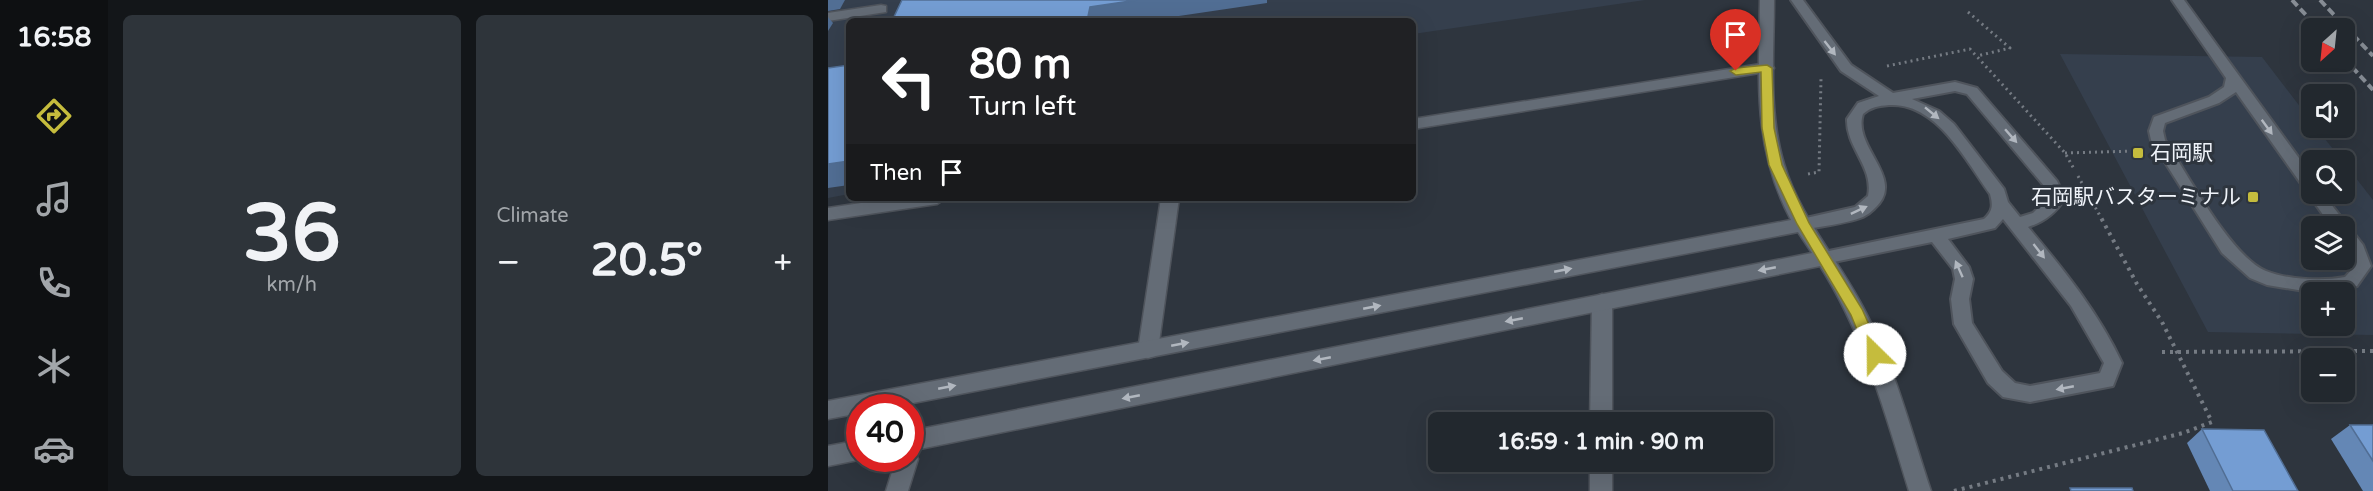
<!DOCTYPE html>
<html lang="en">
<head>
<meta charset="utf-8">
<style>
  :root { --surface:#22282e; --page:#2e343a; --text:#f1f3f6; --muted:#a2a6aa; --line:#3f444a; --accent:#c5bc3d }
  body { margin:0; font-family:"Varela Round","Noto Sans JP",sans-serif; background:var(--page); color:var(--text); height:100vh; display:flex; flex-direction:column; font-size:22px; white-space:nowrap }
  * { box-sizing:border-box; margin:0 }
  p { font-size:20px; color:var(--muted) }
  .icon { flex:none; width:33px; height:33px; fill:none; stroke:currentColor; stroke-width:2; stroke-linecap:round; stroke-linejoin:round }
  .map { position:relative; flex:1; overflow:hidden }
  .sheet { display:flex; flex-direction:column; gap:15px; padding:15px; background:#131619; width:720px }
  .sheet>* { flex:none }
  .banner { position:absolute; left:18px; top:18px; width:570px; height:183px; border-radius:9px; box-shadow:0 6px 24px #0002,0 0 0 2px var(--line); background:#202124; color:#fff; overflow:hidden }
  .needle { width:39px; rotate:207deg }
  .buttons { position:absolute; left:1473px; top:18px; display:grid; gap:12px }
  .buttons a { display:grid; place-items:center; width:54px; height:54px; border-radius:9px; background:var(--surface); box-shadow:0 6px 24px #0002,0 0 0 2px var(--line); font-size:30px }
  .speed { position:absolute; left:18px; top:394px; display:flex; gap:12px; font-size:30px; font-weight:700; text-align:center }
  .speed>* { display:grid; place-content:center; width:78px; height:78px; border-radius:50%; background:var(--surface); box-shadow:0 6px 24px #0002,0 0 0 2px var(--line); line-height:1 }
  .speed .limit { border:9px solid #d22; background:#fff; color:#111 }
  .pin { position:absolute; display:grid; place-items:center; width:51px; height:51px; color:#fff; margin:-62px -26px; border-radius:50% 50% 50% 0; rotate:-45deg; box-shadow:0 0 6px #0007 }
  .pin .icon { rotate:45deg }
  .me { position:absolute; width:66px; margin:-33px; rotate:337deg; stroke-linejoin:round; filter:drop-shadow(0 0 4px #0008) }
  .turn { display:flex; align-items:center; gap:21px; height:126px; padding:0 24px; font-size:27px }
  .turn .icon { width:78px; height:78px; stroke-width:2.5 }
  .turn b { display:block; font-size:42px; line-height:51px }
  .then { display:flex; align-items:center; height:57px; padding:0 24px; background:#0003; gap:12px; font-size:22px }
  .big { font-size:45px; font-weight:700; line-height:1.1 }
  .sheet .tile { flex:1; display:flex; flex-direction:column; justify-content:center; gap:9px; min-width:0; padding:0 21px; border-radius:9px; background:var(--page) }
  .sheet .dial { align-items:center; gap:0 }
  .dial b { font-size:78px; line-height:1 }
  .heat { display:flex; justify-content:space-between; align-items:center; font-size:33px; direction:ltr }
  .sheet .tiles { flex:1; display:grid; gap:15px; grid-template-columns:repeat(2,1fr) }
  .trip { position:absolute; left:600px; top:412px; width:345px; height:60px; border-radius:9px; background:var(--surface); box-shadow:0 6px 24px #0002,0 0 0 2px var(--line); font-weight:700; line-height:60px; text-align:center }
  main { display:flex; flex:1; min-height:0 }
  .tab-bar { display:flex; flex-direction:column; width:108px; justify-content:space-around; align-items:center; background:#0e1012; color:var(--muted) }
  .tab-bar .icon { width:42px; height:42px }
  .tab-bar .selected { color:var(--accent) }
  .tab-bar b { font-size:27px; color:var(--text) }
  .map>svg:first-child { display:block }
  .built { fill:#353f4d; fill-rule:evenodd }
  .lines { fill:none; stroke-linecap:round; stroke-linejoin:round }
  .service-casing { stroke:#4f545c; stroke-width:4 }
  .minor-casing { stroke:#4f545c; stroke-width:3 }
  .tertiary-casing { stroke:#4f545c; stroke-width:3 }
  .path-far1 { stroke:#757b83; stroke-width:3; stroke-dasharray:2 4; stroke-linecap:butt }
  .path { stroke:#757b83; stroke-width:4; stroke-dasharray:3 5; stroke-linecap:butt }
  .service { fill:#646c76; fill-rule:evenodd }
  .minor { fill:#646c76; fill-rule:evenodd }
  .tertiary { fill:#646c76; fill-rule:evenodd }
  .rail { stroke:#878d95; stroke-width:4; stroke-dasharray:8 4; stroke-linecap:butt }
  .wall { fill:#6487b5 }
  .shaded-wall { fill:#516e94 }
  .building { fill:#749dd3; stroke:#516e94; stroke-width:1.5 }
  .oneway { fill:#b1b7bf }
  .route { fill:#c5bc3d; stroke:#807a28; stroke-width:1.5 }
  .poi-dot { fill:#c5bc3d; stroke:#2e353e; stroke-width:2 }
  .labels { text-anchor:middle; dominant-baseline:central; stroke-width:6; stroke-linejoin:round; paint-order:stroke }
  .poi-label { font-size:21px; fill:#f0f4fa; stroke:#2e353e; text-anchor:start }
</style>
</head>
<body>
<main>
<nav class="tab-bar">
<b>16:58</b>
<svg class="icon selected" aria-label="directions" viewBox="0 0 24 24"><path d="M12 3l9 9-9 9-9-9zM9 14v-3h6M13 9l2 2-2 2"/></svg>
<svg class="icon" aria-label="music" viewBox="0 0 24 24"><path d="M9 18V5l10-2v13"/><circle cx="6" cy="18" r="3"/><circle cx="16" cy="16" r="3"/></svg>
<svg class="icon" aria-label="phone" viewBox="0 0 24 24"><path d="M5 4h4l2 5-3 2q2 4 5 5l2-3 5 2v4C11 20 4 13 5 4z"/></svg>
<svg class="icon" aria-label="climate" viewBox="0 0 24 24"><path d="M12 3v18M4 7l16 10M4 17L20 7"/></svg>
<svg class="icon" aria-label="car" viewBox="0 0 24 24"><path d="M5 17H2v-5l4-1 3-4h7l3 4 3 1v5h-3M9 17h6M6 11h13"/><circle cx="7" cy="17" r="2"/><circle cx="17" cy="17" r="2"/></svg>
</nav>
<section class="sheet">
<div class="tiles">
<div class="tile dial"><b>36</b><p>km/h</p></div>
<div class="tile"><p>Climate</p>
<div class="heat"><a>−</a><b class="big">20.5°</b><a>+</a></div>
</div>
</div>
</section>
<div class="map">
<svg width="1545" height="491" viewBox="0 0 1545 491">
  <rect width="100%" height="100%" fill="#2e353e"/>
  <g class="built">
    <polygon points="0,0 817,0 585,34 585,21 21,21 21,194 0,198"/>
    <path d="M1232,54L1434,57L1483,121L1484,128H1488L1514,160H1484V194H1516L1517,164L1545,200V335L1380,332ZM1484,226H1516V260H1484ZM1484,292H1516V326H1484Z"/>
  </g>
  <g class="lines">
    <g class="service-casing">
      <g id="service">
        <path d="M963,0H975L1023,65L1065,93L1127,82L1149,88L1229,181L1237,198C1228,213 1216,222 1200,227C1236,270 1270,312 1294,363L1285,386L1202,402L1175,397L1160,383L1126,324L1123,299L1127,279L1125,269L1104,242L996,264L990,263L988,258L990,253L996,252L1156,219C1165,211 1165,205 1162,194C1138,161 1109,102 1061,105C1050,106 1043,107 1035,114C1024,148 1080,179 1046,209C1043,212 1039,215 1035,217C1017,224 994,226 975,230L969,228L967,224L969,220L1027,207L1040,196C1046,167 1018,148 1019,119L1030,103L1051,96L1013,71ZM1127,91L1139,94L1217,187L1221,197L1205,213L1192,217L1180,202L1176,189L1126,124L1111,111L1084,99ZM1175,219L1243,306L1276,363L1272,373L1202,386L1187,383L1174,371L1144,323L1141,299L1145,279L1141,267L1120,239L1167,228Z"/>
        <path d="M1344,0H1356L1484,176V194H1495L1535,245L1543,266L1529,286L1512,291H1476L1439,285L1422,278L1394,253L1323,140L1321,131L1326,117L1381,97L1396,87L1398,78ZM1408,92L1503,226H1516V246L1527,266L1517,277C1495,281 1460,280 1438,271C1403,257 1359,173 1337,140L1335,131L1337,123L1391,103Z"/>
      </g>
    </g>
    <g class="minor-casing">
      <g id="minor">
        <polygon points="53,5 58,6 58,12 0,21 0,13"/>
        <polygon points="939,63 944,65 946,68 944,71 585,129 585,119"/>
        <polygon points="66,198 118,198 109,204 0,220 0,208"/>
        <polygon points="333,198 351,198 330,350 327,356 320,358 313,356 310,350"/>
        <polygon points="774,294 781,297 784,302 784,423 762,423 764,302 767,297"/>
        <polygon points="82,450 87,452 90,459 80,491 58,491 68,459 82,459"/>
        <rect x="762" y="462" width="22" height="29"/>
      </g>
    </g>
    <g class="tertiary-casing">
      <g id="tertiary">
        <path d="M932,0H946C946,54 940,111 956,164C972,218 1012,261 1037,311C1067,367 1083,431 1103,491H1081C1057,413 1036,335 992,266L82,451V431L984,253L970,232L59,408H32V413L0,419V401L963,220C924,147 931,80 932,0Z"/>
        <polygon points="32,440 32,459 35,459 0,466 0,446"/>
      </g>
    </g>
    <g class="path-far1">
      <polyline points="1140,12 1182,48 1149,56"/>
      <polyline points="1059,66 1142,49 1237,153 1246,169"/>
      <polyline points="1237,153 1309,151"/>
      <polyline points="980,174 991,172 993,78"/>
      <polyline points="1250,176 1272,216"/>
    </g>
    <g class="path">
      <polyline points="1334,352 1545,351"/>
      <polyline points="1126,491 1355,433 1384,422 1334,322 1309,284 1271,214"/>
    </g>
    <use href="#service" class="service"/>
    <use href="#minor" class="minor"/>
    <use href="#tertiary" class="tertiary"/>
    <g class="rail">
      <polyline points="1464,0 1490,28"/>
      <polyline points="1492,0 1545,56"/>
      <polyline points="1516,58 1545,90"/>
    </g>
  </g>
  <g class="wall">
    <polygon points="1522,425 1545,425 1545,491 1535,491 1503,439"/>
    <polygon points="1374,429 1470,491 1382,491 1359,443"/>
  </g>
  <g class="shaded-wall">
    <polygon points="0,0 17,0 12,9 0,11"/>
    <polygon points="309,0 439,0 439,3 317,21 259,21 262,7"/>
    <polygon points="0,17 5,23 0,31"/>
    <polygon points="21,161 21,185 0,188 0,164"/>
  </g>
  <g class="building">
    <polygon points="74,0 309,0 262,7 259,21 64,21"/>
    <polygon points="21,65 21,161 0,164 0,68"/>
    <polygon points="1522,425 1545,425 1545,461"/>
    <polygon points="1374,429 1436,430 1470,491 1405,491"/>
    <polygon points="1242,488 1304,488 1305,491 1243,491"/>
  </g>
  <defs><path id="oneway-solid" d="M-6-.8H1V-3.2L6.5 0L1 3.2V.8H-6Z" transform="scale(1.5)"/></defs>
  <g class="oneway">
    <use href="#oneway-solid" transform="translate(1002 48) rotate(52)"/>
    <use href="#oneway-solid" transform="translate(1104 113) rotate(39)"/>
    <use href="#oneway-solid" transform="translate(1439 127) rotate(54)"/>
    <use href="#oneway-solid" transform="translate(1183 136) rotate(49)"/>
    <use href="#oneway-solid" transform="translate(1031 210) rotate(-25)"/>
    <use href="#oneway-solid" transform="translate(1211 251) rotate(52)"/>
    <use href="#oneway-solid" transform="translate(939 269) rotate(169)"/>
    <use href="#oneway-solid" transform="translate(1131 269) rotate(-114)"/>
    <use href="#oneway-solid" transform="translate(735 270) rotate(-11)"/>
    <use href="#oneway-solid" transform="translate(544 307) rotate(-11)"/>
    <use href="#oneway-solid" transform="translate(686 320) rotate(169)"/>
    <use href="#oneway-solid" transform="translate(352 344) rotate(-11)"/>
    <use href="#oneway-solid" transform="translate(494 359) rotate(169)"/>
    <use href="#oneway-solid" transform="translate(119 387) rotate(-11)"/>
    <use href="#oneway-solid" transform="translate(1237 388) rotate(169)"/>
    <use href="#oneway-solid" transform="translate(303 397) rotate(169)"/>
  </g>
  <polygon class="route" points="939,65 944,68 946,128 954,165 981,223 1034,309 1054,354 1052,359 1041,359 1023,315 969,224 941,165 934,128 933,72 908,75 902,71 908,68"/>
  <g class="poi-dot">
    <rect x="1304" y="147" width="12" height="12" rx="3"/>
    <rect x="1419" y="191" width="12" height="12" rx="3"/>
  </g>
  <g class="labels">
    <g class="poi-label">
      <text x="1322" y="153">石岡駅</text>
      <text x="1413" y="197" text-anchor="end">石岡駅バスターミナル</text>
    </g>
  </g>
</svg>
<div class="buttons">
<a><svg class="needle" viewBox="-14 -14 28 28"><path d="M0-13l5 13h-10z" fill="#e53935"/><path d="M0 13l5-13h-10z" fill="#a2a6aa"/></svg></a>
<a><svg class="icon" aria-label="sound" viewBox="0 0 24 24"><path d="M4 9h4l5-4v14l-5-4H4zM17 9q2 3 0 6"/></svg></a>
<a><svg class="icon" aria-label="search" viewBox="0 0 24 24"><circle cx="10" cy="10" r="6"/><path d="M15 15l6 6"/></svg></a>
<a><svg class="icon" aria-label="layers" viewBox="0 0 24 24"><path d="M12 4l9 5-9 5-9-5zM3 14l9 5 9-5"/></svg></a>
<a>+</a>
<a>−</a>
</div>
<div class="speed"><div class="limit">40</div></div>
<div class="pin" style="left:908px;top:71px;background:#d93025"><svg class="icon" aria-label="arrive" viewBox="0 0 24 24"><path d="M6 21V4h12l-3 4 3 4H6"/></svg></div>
<svg class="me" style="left:1047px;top:354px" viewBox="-20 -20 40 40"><circle r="19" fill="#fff"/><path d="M0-13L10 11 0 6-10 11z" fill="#c5bc3d"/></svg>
<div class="trip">16:59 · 1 min · 90 m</div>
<div class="banner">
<div class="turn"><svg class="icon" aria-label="left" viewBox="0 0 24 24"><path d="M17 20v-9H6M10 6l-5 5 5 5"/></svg><div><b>80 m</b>Turn left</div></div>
<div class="then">Then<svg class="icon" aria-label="arrive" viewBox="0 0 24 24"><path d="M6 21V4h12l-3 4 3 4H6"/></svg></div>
</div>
</div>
</main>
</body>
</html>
